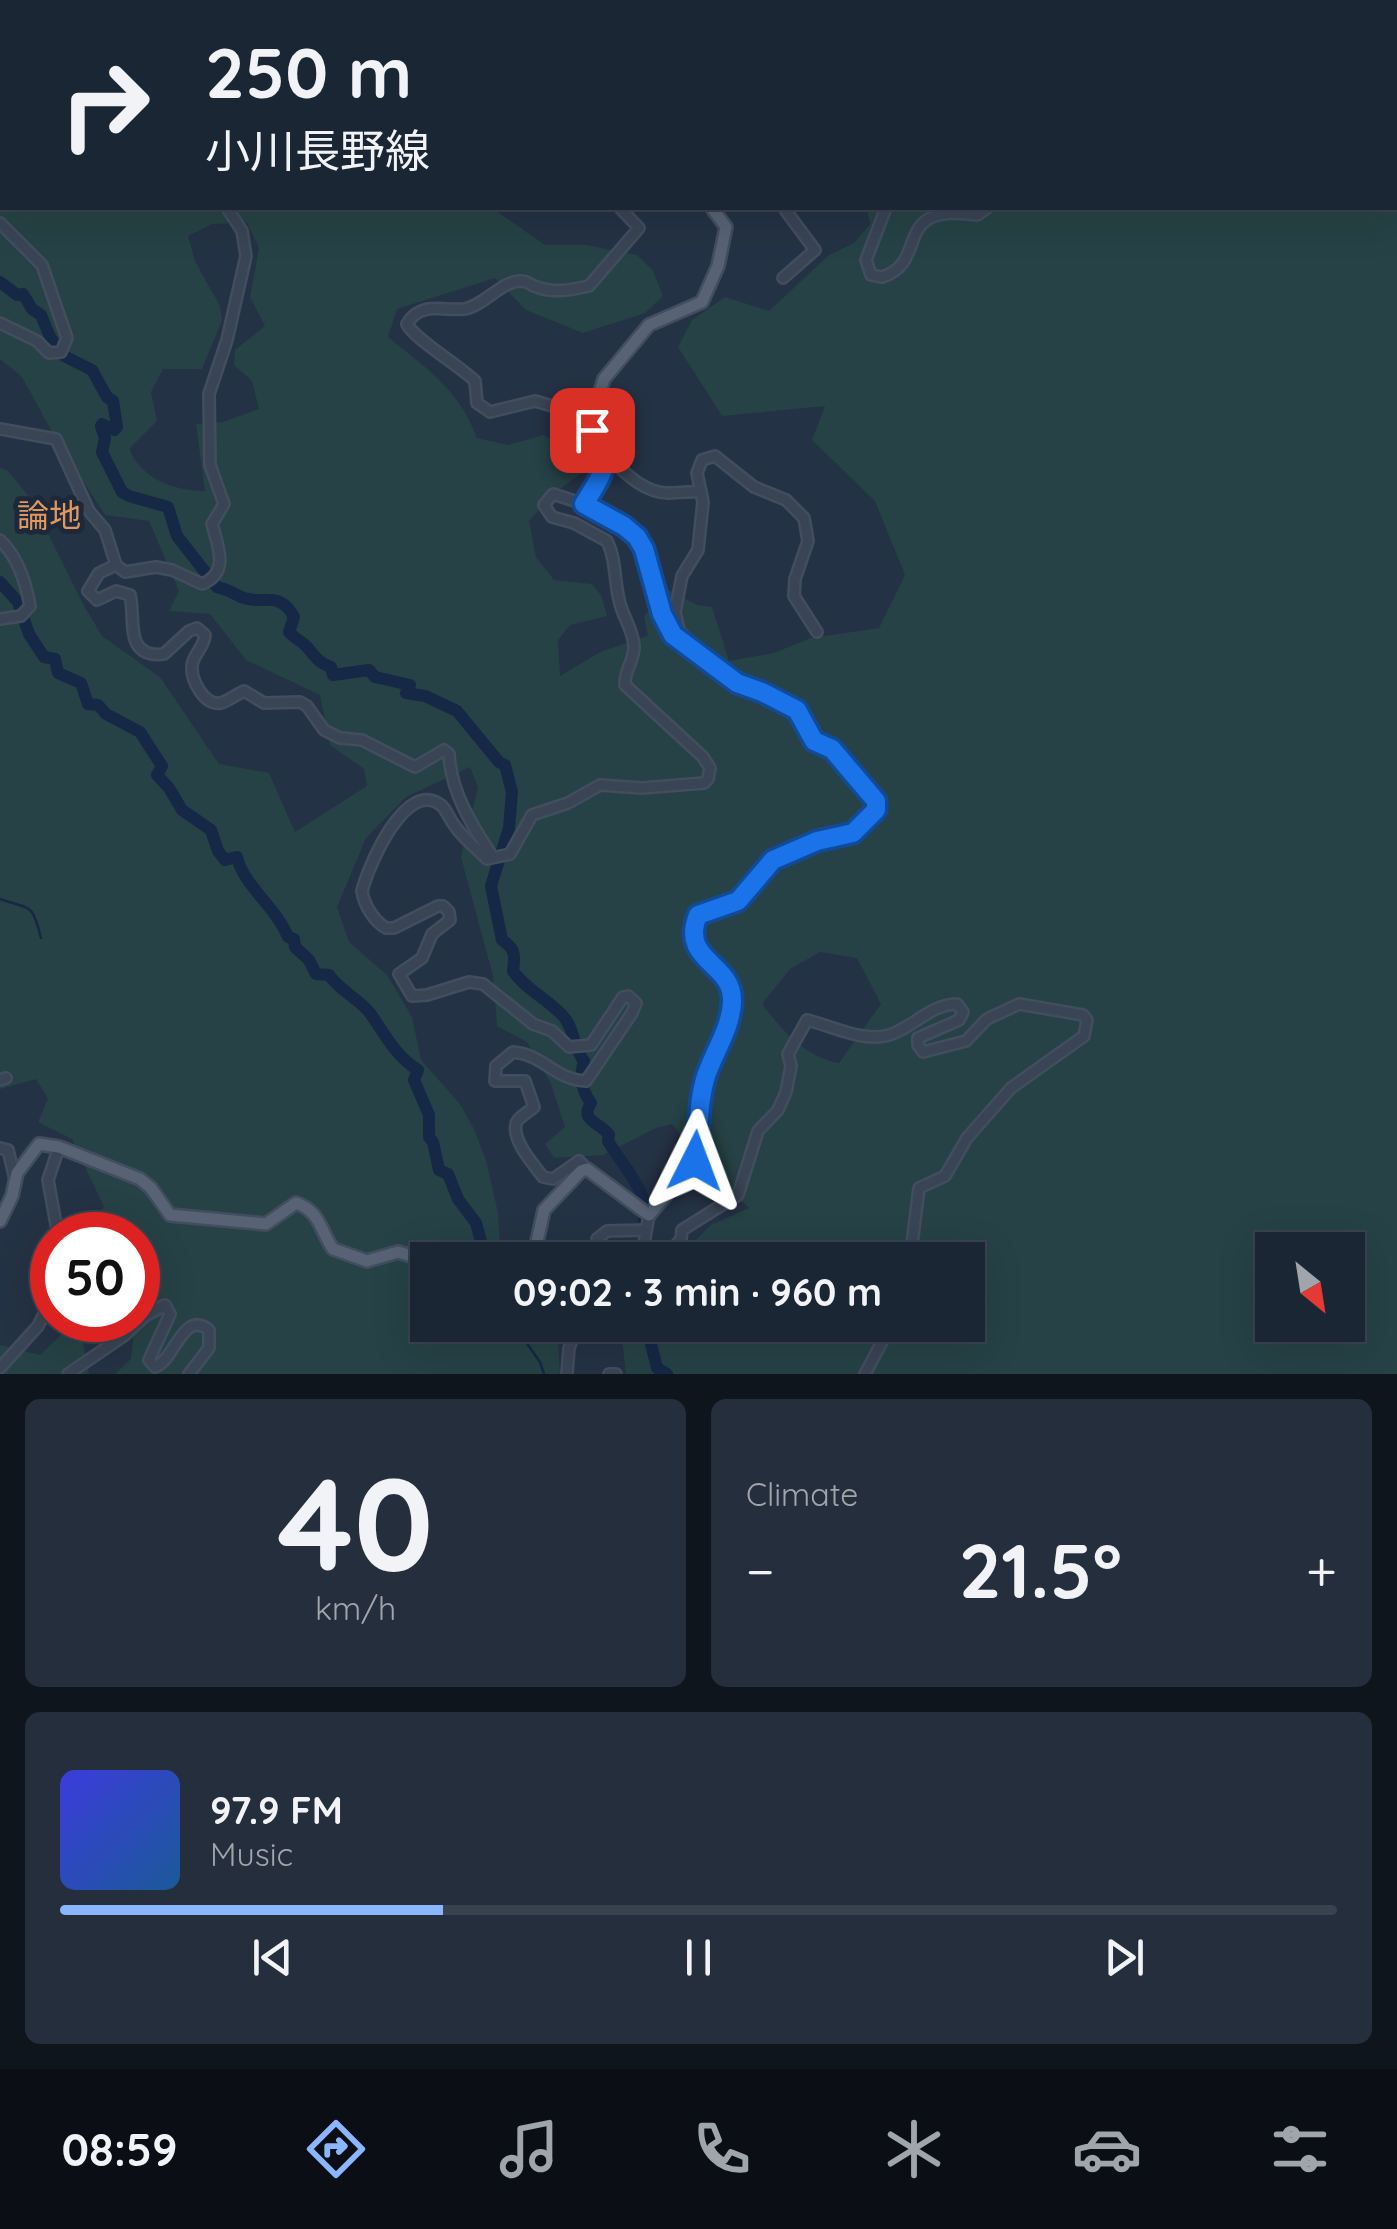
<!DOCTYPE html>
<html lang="en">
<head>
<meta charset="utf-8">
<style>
  :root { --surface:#1b2634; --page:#242e3c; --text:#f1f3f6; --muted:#a0a5ac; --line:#39434f; --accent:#8ab6ff }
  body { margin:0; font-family:Quicksand,"Noto Sans JP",sans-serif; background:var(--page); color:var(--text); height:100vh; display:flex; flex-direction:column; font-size:38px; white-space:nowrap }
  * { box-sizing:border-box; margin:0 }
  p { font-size:32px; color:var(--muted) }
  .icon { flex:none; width:55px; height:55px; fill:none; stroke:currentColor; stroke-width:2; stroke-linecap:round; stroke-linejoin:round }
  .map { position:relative; height:1374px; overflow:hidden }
  .details { display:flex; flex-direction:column; gap:25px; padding:25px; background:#0f151d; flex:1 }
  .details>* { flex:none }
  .banner { position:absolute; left:0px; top:0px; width:1398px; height:210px; box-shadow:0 10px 40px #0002,0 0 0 2px var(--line); background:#1b2634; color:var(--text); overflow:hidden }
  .needle { width:65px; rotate:150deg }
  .fabs { position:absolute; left:1255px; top:1232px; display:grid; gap:20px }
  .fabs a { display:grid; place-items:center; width:110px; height:110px; border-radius:0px; background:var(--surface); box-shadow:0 10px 40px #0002,0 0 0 2px var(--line); font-size:50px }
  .speed { position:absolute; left:30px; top:1212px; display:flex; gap:20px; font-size:50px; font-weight:700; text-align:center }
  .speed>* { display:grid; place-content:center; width:130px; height:130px; border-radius:50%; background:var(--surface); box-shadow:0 10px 40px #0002,0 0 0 2px var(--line); line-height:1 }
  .speed .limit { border:15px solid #d22; background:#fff; color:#111 }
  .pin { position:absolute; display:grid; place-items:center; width:85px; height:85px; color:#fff; margin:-42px; border-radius:20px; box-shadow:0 5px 15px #0006 }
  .me { position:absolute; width:110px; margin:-55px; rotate:3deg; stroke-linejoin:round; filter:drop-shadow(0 0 8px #0008) }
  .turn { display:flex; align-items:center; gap:35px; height:210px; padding:0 40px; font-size:45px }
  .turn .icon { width:130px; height:130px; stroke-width:2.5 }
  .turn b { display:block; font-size:70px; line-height:85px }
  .big { font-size:75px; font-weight:800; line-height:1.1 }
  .details .widget { flex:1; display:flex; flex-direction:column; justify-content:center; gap:15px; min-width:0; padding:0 35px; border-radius:15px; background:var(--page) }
  .details .dial { align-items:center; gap:0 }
  .dial b { font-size:130px; line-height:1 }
  .song { display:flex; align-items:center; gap:30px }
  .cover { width:120px; height:120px; border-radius:15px; background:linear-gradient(135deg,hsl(240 70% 55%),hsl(210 70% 35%)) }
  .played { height:10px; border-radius:5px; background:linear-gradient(90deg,var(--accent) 30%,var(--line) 30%) }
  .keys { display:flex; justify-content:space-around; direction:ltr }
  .heat { display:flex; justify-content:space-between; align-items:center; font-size:55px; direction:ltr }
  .details .tiles { flex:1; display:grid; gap:25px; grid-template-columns:1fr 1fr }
  .widget:last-child { grid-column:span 2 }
  .trip { position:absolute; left:410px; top:1242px; width:575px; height:100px; border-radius:0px; background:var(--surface); box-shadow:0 10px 40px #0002,0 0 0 2px var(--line); font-weight:800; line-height:100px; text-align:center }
  .menu { display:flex; height:160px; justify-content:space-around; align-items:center; background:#0b0f15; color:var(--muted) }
  .menu .icon { width:70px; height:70px }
  .menu .current { color:var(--accent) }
  .menu b { font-size:45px; color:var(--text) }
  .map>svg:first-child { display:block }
  .green { fill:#264246; fill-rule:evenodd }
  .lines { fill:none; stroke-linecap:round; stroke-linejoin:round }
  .stream { stroke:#152845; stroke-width:2.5 }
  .river { stroke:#152845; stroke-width:12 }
  .minor-casing { stroke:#424d5e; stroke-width:14 }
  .major-casing { stroke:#424d5e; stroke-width:16 }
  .minor { stroke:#394454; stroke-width:9 }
  .major { stroke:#576374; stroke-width:11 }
  .route-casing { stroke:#114b97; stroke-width:25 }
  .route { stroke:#1a73e8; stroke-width:18 }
  .labels { text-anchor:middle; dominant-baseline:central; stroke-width:10; stroke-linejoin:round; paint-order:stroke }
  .neighbourhood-label { font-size:32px; fill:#e1985f; stroke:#1d293a }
</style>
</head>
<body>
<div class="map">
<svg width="1397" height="1374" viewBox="0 0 1397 1374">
  <rect width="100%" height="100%" fill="#243245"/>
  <g class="green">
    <path d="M0,0H179L2,2V208H492L545,245H586L637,255L653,271L663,296L645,313L583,333L526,310L495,278L397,309L388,337C427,369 459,389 477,438L508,445L544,435L568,449L582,447L593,465L553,494L529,521L536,557L554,580L592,584L601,595L607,616L570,625L558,640L560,676L602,651L648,636L644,616L667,589L697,605L712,607L729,661L774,653L811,638L879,628L905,575L875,501L812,440L825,406L722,416L678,347L692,320L725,297L769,311L829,255L854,243L870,224L867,208H1395V2L859,0H1397V1374H626L622,1338L629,1325H968V1260H666L682,1254L711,1225L749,1208L704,1165L672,1124L656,1128L603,1155L554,1158L545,1144L565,1127L551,1084L527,1042L497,1026L493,976L461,857L478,787L470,767L406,797L366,838L337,907L349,942L387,975L412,1017L421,1060L460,1104L474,1129L486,1160L498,1213L500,1246L523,1260H428V1325H557L560,1374H115L131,1359L135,1320H138V1235H84L104,1207L72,1139L38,1122L48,1099L36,1079L0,1089V468L7,470L31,499L82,602L102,636L160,677L219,764L269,773L295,832L367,786L364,769L330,745L320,695L246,660L210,614L169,611L179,591L149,521L105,515L56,439L22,377L0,359ZM247,223L259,248L250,297L265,326L235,350L234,365L252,381L259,409L223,422L196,424L205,491C173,490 143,480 129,449L157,421L151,392L163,369H202L222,320L220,306L195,261L188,236L212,224ZM820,952L857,958L881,1004L839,1063C805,1057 783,1031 762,1004L790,969ZM1272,1250H1348V1325H1272Z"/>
    <polygon points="65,1331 82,1336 89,1374 0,1374 0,1345 40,1355"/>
  </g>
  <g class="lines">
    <g class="stream">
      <path d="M0,899C30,910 32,901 41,938"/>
      <polyline points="514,1325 540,1362 544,1374"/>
    </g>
    <g class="river">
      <path d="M0,282L17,295L23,294L32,309L41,315L50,337L64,356L92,370L107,397L113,401L117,427L114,430L102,424L101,426L105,438L102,452L122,492L129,496L168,507L177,536L217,587C227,589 232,592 241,597C261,606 279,589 294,617L289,632C294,638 303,642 307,647C315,656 318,663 331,667L333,675L369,670L375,677L410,685L406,693L425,696L457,711L499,762L505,765L512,792L509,828L491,886L502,940C516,949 515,956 513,971C526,990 548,999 563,1016C575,1029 573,1048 584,1061C579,1076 582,1091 591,1103C579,1121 600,1122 609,1135L608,1141C621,1164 649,1190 644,1219"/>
      <path d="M0,582L18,602L29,634L44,657L55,659L58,673L81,683L88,704L98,705L106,714L140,732L162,766L157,775L169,788L182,810L211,830L218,851L225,860L237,857C243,885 276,907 288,937L294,939L295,947L309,960L316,974L329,975C340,991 358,998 370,1013C384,1033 396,1057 418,1070L414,1080L429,1115V1137L433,1142L439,1170L448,1174L458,1199L476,1223L486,1260"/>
      <polyline points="660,1325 650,1340 657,1368 667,1374"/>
    </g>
    <g class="minor-casing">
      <g id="minor">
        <polyline points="363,0 363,2"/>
        <polyline points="317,2 317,0"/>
        <polyline points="633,2 635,0"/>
        <polyline points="873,2 873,0"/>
        <path d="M227,208L242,231L246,256L227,340L209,394L210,465L224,504L212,524C218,546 230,573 202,584L172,570L156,567L125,572L116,565L99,573L88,591L97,600L116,591L130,595C136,618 123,659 164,654L189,631L197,628L205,635C204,648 193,654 192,666C191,680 204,706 221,703C228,701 237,694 244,691L264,703L300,702L307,706L324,730L340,738L362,740L415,767L444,750L449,754C451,793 472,825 492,856"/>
        <path d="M886,208L866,260L871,275L882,277C931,262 889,202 977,215L987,208"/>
        <polyline points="0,223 42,265 67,338 61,352 49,353 37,341 0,323"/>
        <polyline points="783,278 815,250 786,211 787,208"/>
        <path d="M590,425L582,409L573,403L559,408L535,401L490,412L477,403L475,381C460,366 413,338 407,324C420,301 443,311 464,309C484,306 500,282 520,281C528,281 527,283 534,286C553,294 571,290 589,286L639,228L620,208"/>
        <polyline points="0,429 56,439 89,511 105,530 116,565"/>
        <path d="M604,461L611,460C626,474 645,493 668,493C679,493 689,491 701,492"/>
        <path d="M584,504L553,494L544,505L552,517L574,523L607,541C618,563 613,587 622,610C626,621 634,634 634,647C634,661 624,671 625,685L703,757L710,768L708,779L704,783L642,788L600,785L568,803L532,815L510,854L487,859C477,849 463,838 455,826C450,820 447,811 442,806C406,776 368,867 362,891C364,905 374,921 386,928H394L438,906H443L449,912L450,920L432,934L422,958L399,974L412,996L427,995L469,982L483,984L533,1024L552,1031L569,1047L591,1045L623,997L628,996L636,1003L632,1013L586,1081C555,1080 543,1054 513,1052L496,1066L495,1081H525L534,1107C530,1111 517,1118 516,1124C512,1141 534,1165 543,1177L553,1179L579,1161L587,1169"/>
        <path d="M0,540C17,556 26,583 30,606L21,616L0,619"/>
        <polyline points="695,649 679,630 675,612 682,576 698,550 703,502 697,473 702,460 715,456 754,487 786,500 804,518 808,541 795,579 794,596 817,632"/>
        <polyline points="0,1080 6,1078"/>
        <polyline points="0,1148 8,1150 15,1179"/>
        <polyline points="58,1235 48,1180 59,1147"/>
        <polyline points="597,1239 607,1231 645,1230"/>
        <polyline points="646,1260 643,1249 649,1215"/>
        <path d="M663,1260L681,1239L682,1230L738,1195L758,1131L778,1110L786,1092L791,1066L788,1054L807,1020C833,1026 865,1044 892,1034C914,1026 932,1004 957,1004L963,1012L959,1020L918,1038V1045L923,1052L966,1041L987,1019L1019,1004L1083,1015L1087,1020L1084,1036L1011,1088L967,1138L945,1176L919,1188L910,1260"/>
        <polyline points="0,1368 38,1326 47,1308 52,1266"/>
        <path d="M68,1374L125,1335L145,1316L165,1305L170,1314L149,1360L155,1367C175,1360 183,1309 209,1330V1348L189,1374"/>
        <polyline points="567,1374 569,1348 578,1325"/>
        <polyline points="609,1374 616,1374"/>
        <polyline points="865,1374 891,1325"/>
      </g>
    </g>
    <g class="major-casing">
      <g id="major">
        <polyline points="790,2 791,0"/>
        <path d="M0,1221L12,1196L17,1173L39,1144L59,1147L140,1179L151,1188L170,1215L266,1224L296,1203C320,1211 320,1230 333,1249L367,1261L398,1252L428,1261"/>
        <polyline points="533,1260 544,1210 581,1171 587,1169 649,1215 695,1161 697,1116 706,1077 728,1022 733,999 726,979 700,954 693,939 698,915 737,901 773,860 817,841 853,833 877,810 876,801 861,781 832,749 815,741 797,710 762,691 737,683 673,635 662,613 645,549 637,537 624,526 584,504 604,470 604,461 596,447 590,425 604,379 649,325 702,302 718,266 726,227 712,208"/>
      </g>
    </g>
    <use href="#minor" class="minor"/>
    <use href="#major" class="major"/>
  </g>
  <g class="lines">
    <g class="route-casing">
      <path id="route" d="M592,430C604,476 611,460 584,504L624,526L637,537L644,549L662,614L673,635L737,683L762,692L797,710L814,741L832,749L876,801V810L853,833L817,841L773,860L738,901L698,915C679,962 734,962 732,1002C731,1028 714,1052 706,1076C697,1104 700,1132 695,1161"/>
    </g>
    <use href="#route" class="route"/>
  </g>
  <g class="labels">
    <g class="neighbourhood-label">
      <text x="49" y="515">論地</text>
    </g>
  </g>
</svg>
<div class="fabs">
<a><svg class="needle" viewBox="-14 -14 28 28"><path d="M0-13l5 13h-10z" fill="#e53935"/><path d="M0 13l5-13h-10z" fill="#a0a5ac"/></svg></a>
</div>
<div class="speed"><div class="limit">50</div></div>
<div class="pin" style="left:592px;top:430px;background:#d93025"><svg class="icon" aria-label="arrive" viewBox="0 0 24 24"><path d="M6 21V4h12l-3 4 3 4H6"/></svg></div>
<svg class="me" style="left:695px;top:1161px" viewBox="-20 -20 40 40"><path d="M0-17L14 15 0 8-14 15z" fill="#1a73e8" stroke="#fff" stroke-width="4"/></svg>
<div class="trip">09:02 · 3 min · 960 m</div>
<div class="banner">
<div class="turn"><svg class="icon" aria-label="right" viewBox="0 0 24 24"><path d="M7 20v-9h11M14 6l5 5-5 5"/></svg><div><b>250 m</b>小川長野線</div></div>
</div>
</div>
<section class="details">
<div class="tiles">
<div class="widget dial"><b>40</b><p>km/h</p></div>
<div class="widget"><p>Climate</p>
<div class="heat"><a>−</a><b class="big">21.5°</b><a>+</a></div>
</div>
<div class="widget">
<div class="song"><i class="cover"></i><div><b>97.9 FM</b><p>Music</p></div></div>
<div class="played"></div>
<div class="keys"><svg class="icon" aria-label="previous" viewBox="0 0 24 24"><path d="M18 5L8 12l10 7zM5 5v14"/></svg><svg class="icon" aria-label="pause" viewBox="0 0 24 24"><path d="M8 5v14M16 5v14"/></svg><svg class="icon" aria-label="next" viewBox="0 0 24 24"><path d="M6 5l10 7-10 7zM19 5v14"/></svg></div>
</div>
</div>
</section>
<nav class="menu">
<b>08:59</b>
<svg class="icon current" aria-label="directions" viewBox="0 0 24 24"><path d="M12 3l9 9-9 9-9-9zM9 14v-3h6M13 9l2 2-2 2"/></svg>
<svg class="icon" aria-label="music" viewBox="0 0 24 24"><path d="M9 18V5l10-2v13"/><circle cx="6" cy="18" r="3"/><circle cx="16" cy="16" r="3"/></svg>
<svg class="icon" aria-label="phone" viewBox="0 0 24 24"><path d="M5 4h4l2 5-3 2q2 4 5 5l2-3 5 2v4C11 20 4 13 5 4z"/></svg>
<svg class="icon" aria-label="climate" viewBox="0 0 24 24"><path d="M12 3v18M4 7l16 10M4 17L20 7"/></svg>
<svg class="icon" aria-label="car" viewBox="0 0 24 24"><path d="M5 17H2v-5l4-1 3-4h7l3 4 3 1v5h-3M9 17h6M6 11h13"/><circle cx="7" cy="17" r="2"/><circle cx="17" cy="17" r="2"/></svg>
<svg class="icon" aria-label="filters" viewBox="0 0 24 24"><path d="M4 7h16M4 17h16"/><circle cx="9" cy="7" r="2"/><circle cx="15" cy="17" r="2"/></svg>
</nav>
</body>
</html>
